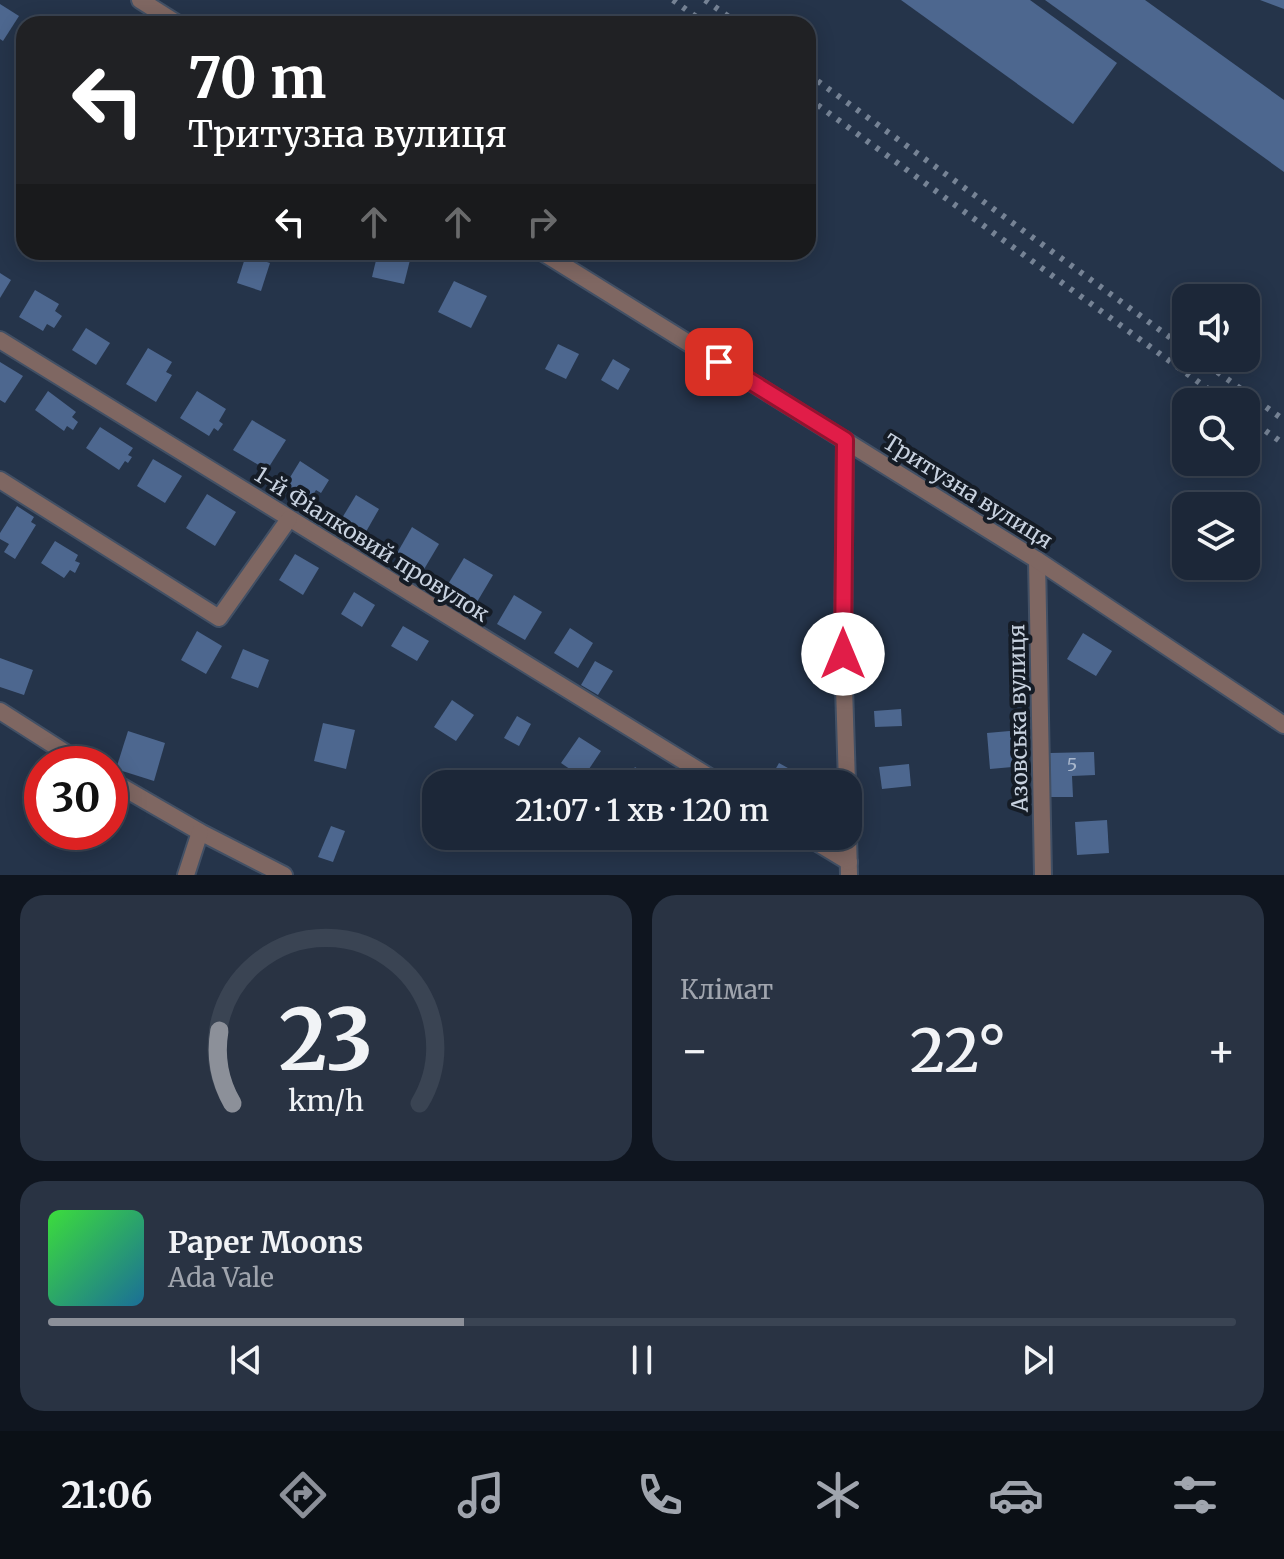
<!DOCTYPE html>
<html lang="uk">
<head>
<meta charset="utf-8">
<style>
  :root { --surface:#1c2738; --page:#293343; --text:#f1f3f6; --muted:#a0a5ae; --line:#3a4453; --accent:#8c9099 }
  body { margin:0; font-family:Merriweather,serif; background:var(--page); color:var(--text); height:100vh; display:flex; flex-direction:column; font-size:30px; white-space:nowrap }
  * { box-sizing:border-box; margin:0 }
  p { font-size:26px; color:var(--muted) }
  .icon { flex:none; width:44px; height:44px; fill:none; stroke:currentColor; stroke-width:2; stroke-linecap:round; stroke-linejoin:round }
  .map { position:relative; height:875px; overflow:hidden }
  .details { display:flex; flex-direction:column; gap:20px; padding:20px; background:#0f151f; flex:1 }
  .details>* { flex:none }
  .hud { position:absolute; left:16px; top:16px; width:800px; height:244px; border-radius:24px; box-shadow:0 4px 20px #0003,0 0 0 2px var(--line); background:#202124; color:#fff; overflow:hidden }
  .buttons { position:absolute; left:1172px; top:284px; display:grid; gap:16px }
  .buttons a { display:grid; place-items:center; width:88px; height:88px; border-radius:16px; background:var(--surface); box-shadow:0 4px 20px #0003,0 0 0 2px var(--line); font-size:40px }
  .speed { position:absolute; left:24px; top:746px; display:flex; gap:16px; font-size:40px; font-weight:700; text-align:center }
  .speed>* { display:grid; place-content:center; width:104px; height:104px; border-radius:50%; background:var(--surface); box-shadow:0 4px 20px #0003,0 0 0 2px var(--line); line-height:1 }
  .speed .limit { border:12px solid #d22; background:#fff; color:#111 }
  .pin { position:absolute; display:grid; place-items:center; width:68px; height:68px; color:#fff; margin:-34px; border-radius:16px; box-shadow:0 4px 12px #0006 }
  .me { position:absolute; width:88px; margin:-44px; rotate:0deg; stroke-linejoin:round; filter:drop-shadow(0 0 6px #0008) }
  .turn { display:flex; align-items:center; gap:28px; height:168px; padding:0 40px; font-size:36px }
  .turn .icon { width:104px; height:104px; stroke-width:2.5 }
  .turn b { display:block; font-size:56px; line-height:68px }
  .lanes { display:flex; align-items:center; height:76px; padding:0 40px; background:#0003; justify-content:center; gap:40px; direction:ltr }
  .lanes .off { opacity:.35 }
  .big { font-size:60px; font-weight:600; line-height:1.1 }
  .details .widget { flex:1; display:flex; flex-direction:column; justify-content:center; gap:12px; min-width:0; padding:0 28px; border-radius:24px; background:var(--page) }
  .details .dial { align-items:center; gap:0 }
  .dial svg { height:208px; overflow:visible; fill:none; stroke:var(--line); stroke-width:7; stroke-linecap:round; text-anchor:middle }
  .dial text { fill:var(--text); stroke:none }
  .song { display:flex; align-items:center; gap:24px }
  .cover { width:96px; height:96px; border-radius:12px; background:linear-gradient(135deg,hsl(120 70% 55%),hsl(200 70% 35%)) }
  .played { height:8px; border-radius:4px; background:linear-gradient(90deg,var(--accent) 35%,var(--line) 35%) }
  .keys { display:flex; justify-content:space-around; direction:ltr }
  .heat { display:flex; justify-content:space-between; align-items:center; font-size:44px; direction:ltr }
  .details .tiles { flex:1; display:grid; gap:20px; grid-template-columns:1fr 1fr }
  .widget:last-child { grid-column:span 2 }
  .trip { position:absolute; left:422px; top:770px; width:440px; height:80px; border-radius:24px; background:var(--surface); box-shadow:0 4px 20px #0003,0 0 0 2px var(--line); font-weight:600; line-height:80px; text-align:center }
  .dock { display:flex; height:128px; justify-content:space-around; align-items:center; background:#0b1016; color:var(--muted) }
  .dock .icon { width:56px; height:56px }
  .dock .selected { color:var(--accent) }
  .dock b { font-size:36px; color:var(--text) }
  .map>svg:first-child { display:block }
  .building { fill:#4d678f }
  .lines { fill:none; stroke-linecap:round; stroke-linejoin:round }
  .minor-casing { stroke:#425065; stroke-width:20 }
  .tertiary-casing { stroke:#425065; stroke-width:20 }
  .minor { stroke:#7f6762; stroke-width:16 }
  .tertiary { stroke:#7f6762; stroke-width:16 }
  .rail { stroke:#768395; stroke-width:6; stroke-dasharray:4 8; stroke-linecap:butt }
  .route-casing { stroke:#92132f; stroke-width:20 }
  .route { stroke:#e11d48; stroke-width:14 }
  .labels { text-anchor:middle; dominant-baseline:central; stroke-width:8; stroke-linejoin:round; paint-order:stroke }
  .number-label { font-size:18px; fill:#a9b7cc }
  .street-label { font-size:22px; fill:#c8d2e0; stroke:#151c26 }
</style>
</head>
<body>
<div class="map">
<svg width="1284" height="875" viewBox="0 0 1284 875">
  <rect width="100%" height="100%" fill="#25344a"/>
  <g class="building">
    <polygon points="901,0 1030,0 1117,63 1073,124"/>
    <polygon points="1045,0 1145,0 1284,100 1284,172"/>
    <polygon points="1260,0 1284,0 1284,9"/>
    <polygon points="0,4 19,16 3,41 0,39"/>
    <polygon points="378,252 412,252 404,284 372,277"/>
    <polygon points="246,255 270,263 261,291 237,283"/>
    <polygon points="0,273 11,280 0,298"/>
    <polygon points="454,281 487,296 471,328 438,312"/>
    <polygon points="35,290 59,304 55,311 62,316 54,328 47,324 43,331 19,317"/>
    <polygon points="86,328 110,343 96,365 72,350"/>
    <polygon points="558,344 579,354 566,379 545,369"/>
    <polygon points="148,348 172,362 166,372 172,375 156,402 126,384"/>
    <polygon points="613,359 630,369 618,390 601,380"/>
    <polygon points="0,362 23,376 5,403 0,400"/>
    <polygon points="48,391 76,412 72,417 78,422 73,430 67,426 64,431 35,410"/>
    <polygon points="197,391 226,409 219,421 223,424 218,431 214,428 209,436 180,418"/>
    <polygon points="252,420 286,440 267,470 233,450"/>
    <polygon points="100,427 133,448 128,455 132,457 128,463 125,461 119,470 86,448"/>
    <polygon points="153,459 182,476 165,503 137,486"/>
    <polygon points="300,461 329,480 321,493 316,490 310,500 286,484"/>
    <polygon points="207,494 236,512 215,546 186,528"/>
    <polygon points="356,495 379,509 363,537 339,523"/>
    <polygon points="17,506 34,517 31,522 36,525 15,559 4,552 9,544 0,539 0,533"/>
    <polygon points="412,527 439,544 423,571 396,555"/>
    <polygon points="55,541 78,555 75,561 80,563 75,573 70,570 64,578 41,563"/>
    <polygon points="295,554 319,568 303,595 279,580"/>
    <polygon points="464,558 493,575 474,607 445,589"/>
    <polygon points="354,592 375,605 362,627 341,614"/>
    <polygon points="514,595 542,612 525,640 497,624"/>
    <polygon points="403,626 429,641 417,661 391,646"/>
    <polygon points="570,628 593,643 578,668 554,653"/>
    <polygon points="197,631 222,646 206,674 181,660"/>
    <polygon points="1083,633 1112,651 1096,676 1067,659"/>
    <polygon points="243,649 269,660 258,688 231,678"/>
    <polygon points="0,658 33,670 24,695 0,687"/>
    <polygon points="595,661 613,671 598,695 581,685"/>
    <polygon points="452,700 474,715 456,741 434,727"/>
    <polygon points="901,709 902,726 875,727 874,711"/>
    <polygon points="517,716 531,724 519,746 504,738"/>
    <polygon points="323,723 355,730 346,769 314,761"/>
    <polygon points="1020,730 1023,766 990,769 987,733"/>
    <polygon points="128,731 165,743 154,781 116,769"/>
    <polygon points="579,737 601,751 583,778 561,763"/>
    <polygon points="1094,752 1095,775 1072,776 1073,797 1051,797 1050,753"/>
    <polygon points="779,763 811,781 809,784 767,784"/>
    <polygon points="909,764 911,786 882,789 879,767"/>
    <polygon points="635,767 659,784 623,784"/>
    <polygon points="31,771 42,774 42,810 23,805"/>
    <polygon points="1107,820 1109,853 1077,855 1075,822"/>
    <polygon points="331,826 345,831 333,862 318,857"/>
    <polygon points="683,836 711,836 703,849"/>
  </g>
  <g class="lines">
    <g class="minor-casing">
      <g id="minor">
        <polyline points="0,340 721,784"/>
        <polyline points="845,440 843,654 847,784"/>
        <polyline points="0,480 219,618 289,519"/>
        <polyline points="1037,560 1043,875"/>
        <polyline points="0,711 83,764"/>
        <polyline points="110,780 200,832 284,875"/>
        <polyline points="848,835 849,875"/>
        <polyline points="806,836 849,862"/>
        <polyline points="186,875 200,832"/>
      </g>
    </g>
    <g class="tertiary-casing">
      <g id="tertiary">
        <polyline points="140,0 178,24"/>
        <polyline points="542,252 1037,560 1284,725"/>
      </g>
    </g>
    <use href="#minor" class="minor"/>
    <use href="#tertiary" class="tertiary"/>
    <g class="rail">
      <polyline points="673,0 706,24"/>
      <polyline points="705,0 739,24"/>
      <polyline points="808,74 1186,349"/>
      <polyline points="808,98 1226,402"/>
      <polyline points="1198,358 1284,420"/>
      <polyline points="1246,417 1284,444"/>
    </g>
  </g>
  <g class="lines">
    <g class="route-casing">
      <polyline id="route" points="719,362 845,440 843,654"/>
    </g>
    <use href="#route" class="route"/>
  </g>
  <g class="labels">
    <g class="number-label">
      <text x="1072" y="764">5</text>
    </g>
    <g class="street-label">
      <text transform="translate(968 491) rotate(32)">Тритузна вулиця</text>
      <text transform="translate(372 544) rotate(32)">1-й Фіалковий провулок</text>
      <text transform="translate(1018 718) rotate(-91)">Азовська вулиця</text>
    </g>
  </g>
</svg>
<div class="buttons">
<a><svg class="icon" aria-label="sound" viewBox="0 0 24 24"><path d="M4 9h4l5-4v14l-5-4H4zM17 9q2 3 0 6"/></svg></a>
<a><svg class="icon" aria-label="search" viewBox="0 0 24 24"><circle cx="10" cy="10" r="6"/><path d="M15 15l6 6"/></svg></a>
<a><svg class="icon" aria-label="layers" viewBox="0 0 24 24"><path d="M12 4l9 5-9 5-9-5zM3 14l9 5 9-5"/></svg></a>
</div>
<div class="speed"><div class="limit">30</div></div>
<div class="pin" style="left:719px;top:362px;background:#d93025"><svg class="icon" aria-label="arrive" viewBox="0 0 24 24"><path d="M6 21V4h12l-3 4 3 4H6"/></svg></div>
<svg class="me" style="left:843px;top:654px" viewBox="-20 -20 40 40"><circle r="19" fill="#fff"/><path d="M0-13L10 11 0 6-10 11z" fill="#e11d48"/></svg>
<div class="trip">21:07 · 1 хв · 120 m</div>
<div class="hud">
<div class="turn"><svg class="icon" aria-label="left" viewBox="0 0 24 24"><path d="M17 20v-9H6M10 6l-5 5 5 5"/></svg><div><b>70 m</b>Тритузна вулиця</div></div>
<div class="lanes"><svg class="icon" aria-label="left" viewBox="0 0 24 24"><path d="M17 20v-9H6M10 6l-5 5 5 5"/></svg><svg class="icon off" aria-label="ahead" viewBox="0 0 24 24"><path d="M12 20V5M6 11l6-6 6 6"/></svg><svg class="icon off" aria-label="ahead" viewBox="0 0 24 24"><path d="M12 20V5M6 11l6-6 6 6"/></svg><svg class="icon off" aria-label="right" viewBox="0 0 24 24"><path d="M7 20v-9h11M14 6l5 5-5 5"/></svg></div>
</div>
</div>
<section class="details">
<div class="tiles">
<div class="widget dial"><svg viewBox="0 0 100 80">
<path d="M14 69A42 42 0 1 1 86 69"/>
<path d="M14 69A42 42 0 0 1 9 41" stroke="#8c9099"/>
<text x="50" y="56" font-size="32" font-weight="700">23</text>
<text x="50" y="72" font-size="11">km/h</text>
</svg></div>
<div class="widget"><p>Клімат</p>
<div class="heat"><a>−</a><b class="big">22°</b><a>+</a></div>
</div>
<div class="widget">
<div class="song"><i class="cover"></i><div><b>Paper Moons</b><p>Ada Vale</p></div></div>
<div class="played"></div>
<div class="keys"><svg class="icon" aria-label="previous" viewBox="0 0 24 24"><path d="M18 5L8 12l10 7zM5 5v14"/></svg><svg class="icon" aria-label="pause" viewBox="0 0 24 24"><path d="M8 5v14M16 5v14"/></svg><svg class="icon" aria-label="next" viewBox="0 0 24 24"><path d="M6 5l10 7-10 7zM19 5v14"/></svg></div>
</div>
</div>
</section>
<nav class="dock">
<b>21:06</b>
<svg class="icon selected" aria-label="directions" viewBox="0 0 24 24"><path d="M12 3l9 9-9 9-9-9zM9 14v-3h6M13 9l2 2-2 2"/></svg>
<svg class="icon" aria-label="music" viewBox="0 0 24 24"><path d="M9 18V5l10-2v13"/><circle cx="6" cy="18" r="3"/><circle cx="16" cy="16" r="3"/></svg>
<svg class="icon" aria-label="phone" viewBox="0 0 24 24"><path d="M5 4h4l2 5-3 2q2 4 5 5l2-3 5 2v4C11 20 4 13 5 4z"/></svg>
<svg class="icon" aria-label="climate" viewBox="0 0 24 24"><path d="M12 3v18M4 7l16 10M4 17L20 7"/></svg>
<svg class="icon" aria-label="car" viewBox="0 0 24 24"><path d="M5 17H2v-5l4-1 3-4h7l3 4 3 1v5h-3M9 17h6M6 11h13"/><circle cx="7" cy="17" r="2"/><circle cx="17" cy="17" r="2"/></svg>
<svg class="icon" aria-label="filters" viewBox="0 0 24 24"><path d="M4 7h16M4 17h16"/><circle cx="9" cy="7" r="2"/><circle cx="15" cy="17" r="2"/></svg>
</nav>
</body>
</html>
